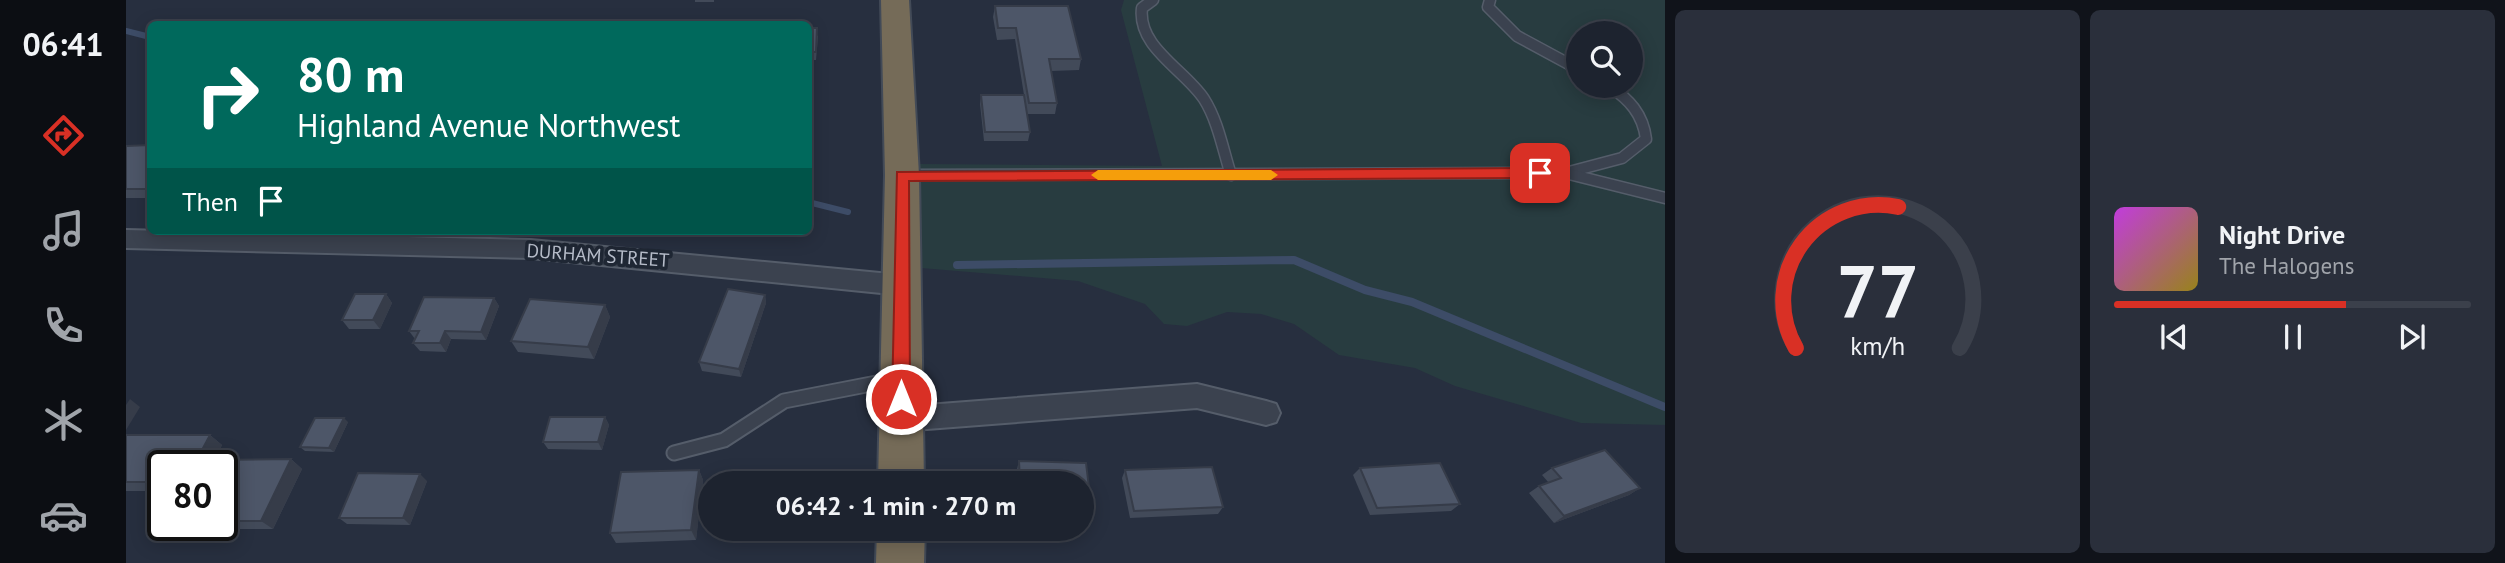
<!DOCTYPE html>
<html lang="en">
<head>
<meta charset="utf-8">
<style>
  :root { --surface:#1d232f; --page:#2a2f3b; --text:#f1f3f6; --muted:#a0a4aa; --line:#3b404b; --accent:#d93025 }
  body { margin:0; font-family:"PT Sans",sans-serif; background:var(--page); color:var(--text); height:100vh; display:flex; flex-direction:column; font-size:26px; white-space:nowrap }
  * { box-sizing:border-box; margin:0 }
  p { font-size:23px; color:var(--muted) }
  .icon { flex:none; width:38px; height:38px; fill:none; stroke:currentColor; stroke-width:2; stroke-linecap:round; stroke-linejoin:round }
  .map { position:relative; flex:1; overflow:hidden }
  .details { display:flex; flex-direction:column; gap:10px; padding:10px; background:#10131a; width:840px }
  .details>* { flex:none }
  .banner { position:absolute; left:21px; top:21px; width:665px; height:214px; border-radius:10px; box-shadow:0 4px 18px #0003,0 0 0 2px var(--line); background:#00695c; color:#fff; overflow:hidden }
  .controls { position:absolute; left:1440px; top:21px; display:grid; gap:14px }
  .controls a { display:grid; place-items:center; width:77px; height:77px; border-radius:50%; background:var(--surface); box-shadow:0 4px 18px #0003,0 0 0 2px var(--line); font-size:35px }
  .speed { position:absolute; left:21px; top:450px; display:flex; gap:14px; font-size:35px; font-weight:700; text-align:center }
  .speed>* { display:grid; place-content:center; width:91px; height:91px; border-radius:50%; background:var(--surface); box-shadow:0 4px 18px #0003,0 0 0 2px var(--line); line-height:1 }
  .speed .limit { border:4px solid #111; border-radius:10px; background:#fff; color:#111 }
  .pin { position:absolute; display:grid; place-items:center; width:60px; height:60px; color:#fff; margin:-30px; border-radius:14px; box-shadow:0 4px 10px #0006 }
  .me { position:absolute; width:77px; margin:-38px; rotate:0deg; stroke-linejoin:round; filter:drop-shadow(0 0 5px #0008) }
  .turn { display:flex; align-items:center; gap:24px; height:147px; padding:0 35px; font-size:32px }
  .turn .icon { width:91px; height:91px; stroke-width:2.5 }
  .turn b { display:block; font-size:49px; line-height:60px }
  .then { display:flex; align-items:center; height:66px; padding:0 35px; background:#0003; gap:14px; font-size:26px }
  .details .card { flex:1; display:flex; flex-direction:column; justify-content:center; gap:10px; min-width:0; padding:0 24px; border-radius:10px; background:var(--page) }
  .details .dial { align-items:center; gap:0 }
  .dial svg { height:182px; overflow:visible; fill:none; stroke:var(--line); stroke-width:7; stroke-linecap:round; text-anchor:middle }
  .dial text { fill:var(--text); stroke:none }
  .song { display:flex; align-items:center; gap:21px }
  .cover { width:84px; height:84px; border-radius:10px; background:linear-gradient(135deg,hsl(290 70% 55%),hsl(50 70% 35%)) }
  .played { height:7px; border-radius:4px; background:linear-gradient(90deg,var(--accent) 65%,var(--line) 65%) }
  .keys { display:flex; justify-content:space-around; direction:ltr }
  .details .tiles { flex:1; display:grid; gap:10px; grid-template-columns:repeat(2,1fr) }
  .trip { position:absolute; left:572px; top:471px; width:396px; height:70px; border-radius:35px; background:var(--surface); box-shadow:0 4px 18px #0003,0 0 0 2px var(--line); font-weight:700; line-height:70px; text-align:center }
  main { display:flex; flex:1; min-height:0 }
  .tabs { display:flex; flex-direction:column; width:126px; justify-content:space-around; align-items:center; background:#0c0e13; color:var(--muted) }
  .tabs .icon { width:49px; height:49px }
  .tabs .selected { color:var(--accent) }
  .tabs b { font-size:32px; color:var(--text) }
  .map>svg:first-child { display:block }
  .green { fill:#283c40; fill-rule:evenodd }
  .lines { fill:none; stroke-linecap:round; stroke-linejoin:round }
  .stream-far1 { stroke:#3d4c67; stroke-width:6 }
  .stream { stroke:#3d4c67; stroke-width:8 }
  .lane-far1-casing { stroke:#555d6a; stroke-width:13 }
  .lane-casing { stroke:#555d6a; stroke-width:17 }
  .street-casing { stroke:#555d6a; stroke-width:4 }
  .highway-casing { stroke:#424a57; stroke-width:4 }
  .lane-far1 { stroke:#3b424f; stroke-width:10 }
  .lane { stroke:#3b424f; stroke-width:13 }
  .street { fill:#3b424f; fill-rule:evenodd }
  .highway { fill:#756b58; fill-rule:evenodd }
  .wall { fill:#424a59 }
  .shaded-wall { fill:#363c49 }
  .building { fill:#4d5668; stroke:#363c49; stroke-width:2 }
  .route { fill:#d93025; stroke:#8d1f18; stroke-width:2 }
  .slow { fill:#f59e0b }
  .labels { text-anchor:middle; dominant-baseline:central; stroke-width:7; stroke-linejoin:round; paint-order:stroke }
  .street-label { font-size:19px; fill:#b7bdca; stroke:#1f2734 }
</style>
</head>
<body>
<main>
<nav class="tabs">
<b>06:41</b>
<svg class="icon selected" aria-label="directions" viewBox="0 0 24 24"><path d="M12 3l9 9-9 9-9-9zM9 14v-3h6M13 9l2 2-2 2"/></svg>
<svg class="icon" aria-label="music" viewBox="0 0 24 24"><path d="M9 18V5l10-2v13"/><circle cx="6" cy="18" r="3"/><circle cx="16" cy="16" r="3"/></svg>
<svg class="icon" aria-label="phone" viewBox="0 0 24 24"><path d="M5 4h4l2 5-3 2q2 4 5 5l2-3 5 2v4C11 20 4 13 5 4z"/></svg>
<svg class="icon" aria-label="climate" viewBox="0 0 24 24"><path d="M12 3v18M4 7l16 10M4 17L20 7"/></svg>
<svg class="icon" aria-label="car" viewBox="0 0 24 24"><path d="M5 17H2v-5l4-1 3-4h7l3 4 3 1v5h-3M9 17h6M6 11h13"/><circle cx="7" cy="17" r="2"/><circle cx="17" cy="17" r="2"/></svg>
</nav>
<div class="map">
<svg width="1539" height="563" viewBox="0 0 1539 563">
  <rect width="100%" height="100%" fill="#272f3f"/>
  <path class="green" d="M998,0H1539V425L1455,423L1329,386L1289,368L1213,355L1168,324L1135,314L1101,312L1061,326L1038,324L1019,304L952,281L795,268L792,164L1036,166L995,10ZM1452,33H1505V86H1452Z"/>
  <g class="lines">
    <g class="stream-far1">
      <polyline points="0,31 24,37"/>
      <polyline points="682,202 722,212"/>
    </g>
    <polyline class="stream" points="831,265 1168,260 1239,290 1286,302 1539,407"/>
    <g class="lane-far1-casing">
      <g id="lane-far1">
        <path d="M1027,0L1016,8C1011,47 1059,70 1078,99C1092,121 1097,150 1105,175"/>
        <polyline points="1364,0 1362,7 1391,36 1452,69"/>
        <path d="M1443,172L1496,158L1520,139C1517,114 1503,99 1483,86"/>
        <polyline points="776,175 1439,173 1539,198"/>
      </g>
    </g>
    <g class="lane-casing">
      <polyline id="lane" points="548,453 598,440 658,401 771,379"/>
    </g>
    <g class="street-casing">
      <g id="street">
        <polygon points="0,230 405,240 775,275 784,278 787,285 784,292 775,295 405,258 0,248"/>
        <polygon points="1071,384 1140,401 1150,404 1154,413 1150,422 1140,425 1071,408 775,431 765,428 761,419 765,410 775,407"/>
      </g>
    </g>
    <g class="highway-casing">
      <g id="highway">
        <polygon points="755,0 783,0 793,175 798,483 752,483 759,175"/>
        <polygon points="751,528 799,528 798,563 750,563"/>
      </g>
    </g>
    <use href="#lane-far1" class="lane-far1"/>
    <use href="#lane" class="lane"/>
    <use href="#street" class="street"/>
    <use href="#highway" class="highway"/>
  </g>
  <g class="wall">
    <rect x="569" y="0" width="19" height="2"/>
    <polygon points="869,6 955,59 953,70 925,71 931,103 929,114 901,114 904,132 902,141 858,141 854,104 855,95 898,95 889,39 871,40 867,17"/>
    <polygon points="682,28 692,36 690,60 682,60"/>
    <polygon points="24,145 24,198 0,198 0,146"/>
    <polygon points="260,294 266,303 254,329 223,329 216,320"/>
    <polygon points="639,295 640,303 615,377 576,371 573,362"/>
    <polygon points="368,298 373,306 360,340 325,339 320,352 294,351 287,343 289,339 283,331"/>
    <polygon points="479,305 484,317 468,359 392,352 385,341"/>
    <polygon points="479,417 483,425 476,450 422,449 417,442"/>
    <polygon points="222,422 208,452 179,451 174,447"/>
    <polygon points="0,435 84,435 96,445 92,453 100,459 165,459 176,469 147,529 93,529 86,525 96,525 96,466 37,466 37,491 0,491"/>
    <polygon points="893,461 960,463 966,512 963,519 956,519 956,483 892,483 891,469"/>
    <polygon points="1234,468 1334,504 1325,511 1244,515 1227,475"/>
    <polygon points="1426,468 1514,488 1503,495 1428,523 1403,493 1413,486 1423,483 1416,475"/>
    <polygon points="573,470 577,480 570,540 490,543 484,533"/>
    <polygon points="999,470 1097,507 1092,514 1004,518 996,478"/>
    <polygon points="301,481 284,525 221,524 213,518"/>
  </g>
  <g class="shaded-wall">
    <polygon points="260,294 266,303 254,329 247,320"/>
    <polygon points="639,295 640,303 615,377 613,369"/>
    <polygon points="368,298 373,306 360,340 355,332"/>
    <polygon points="479,305 484,317 468,359 462,347"/>
    <polygon points="319,331 325,339 320,352 314,343"/>
    <polygon points="4,399 14,407 0,430 0,405"/>
    <polygon points="479,417 483,425 476,450 472,442"/>
    <polygon points="218,418 222,422 208,452 203,448"/>
    <polygon points="84,435 96,445 92,453 100,459 82,460 76,450"/>
    <polygon points="165,459 176,469 147,529 135,521"/>
    <polygon points="573,470 577,480 570,540 565,530"/>
    <polygon points="294,474 301,481 284,525 277,518"/>
    <polygon points="1514,488 1503,495 1428,523 1438,516"/>
  </g>
  <g class="building">
    <polygon points="869,6 942,6 955,59 923,59 931,103 903,103 890,28 872,28"/>
    <polygon points="682,28 691,28 690,52 682,52"/>
    <polygon points="855,95 898,95 904,132 859,132"/>
    <polygon points="24,145 24,189 0,189 0,146"/>
    <polygon points="602,289 639,295 613,369 573,362"/>
    <polygon points="229,294 260,294 247,320 216,320"/>
    <polygon points="298,297 368,298 355,332 319,331 314,343 287,343 293,331 283,331"/>
    <polygon points="404,299 479,305 462,347 385,341"/>
    <polygon points="424,417 479,417 472,442 417,442"/>
    <polygon points="189,418 218,418 203,448 174,447"/>
    <polygon points="0,435 84,435 76,450 87,450 82,460 165,459 135,521 96,521 96,489 99,483 96,483 96,466 37,466 37,482 0,482"/>
    <polygon points="1479,450 1514,488 1438,516 1413,486 1435,478 1426,468"/>
    <polygon points="893,461 960,463 966,512 956,512 956,483 894,483"/>
    <polygon points="1314,463 1334,504 1251,508 1234,468"/>
    <polygon points="1086,467 1097,507 1008,511 999,470"/>
    <polygon points="573,470 565,530 484,533 495,472"/>
    <polygon points="232,473 294,474 277,518 213,518"/>
  </g>
  <polygon class="route" points="1414,168 1421,173 1414,178 783,181 784,399 775,407 766,399 771,172"/>
  <polygon class="slow" points="972,170 1145,170 1152,175 1145,180 972,180 965,175"/>
  <g class="labels">
    <g class="street-label">
      <text transform="translate(472 255) rotate(4)">DURHAM STREET</text>
    </g>
  </g>
</svg>
<div class="controls">
<a><svg class="icon" aria-label="search" viewBox="0 0 24 24"><circle cx="10" cy="10" r="6"/><path d="M15 15l6 6"/></svg></a>
</div>
<div class="speed"><div class="limit">80</div></div>
<div class="pin" style="left:1414px;top:173px;background:#d93025"><svg class="icon" aria-label="arrive" viewBox="0 0 24 24"><path d="M6 21V4h12l-3 4 3 4H6"/></svg></div>
<svg class="me" style="left:775px;top:399px" viewBox="-20 -20 40 40"><circle r="17" fill="#d93025" stroke="#fff" stroke-width="3"/><path d="M0-11L8 9 0 5-8 9z" fill="#fff"/></svg>
<div class="trip">06:42 · 1 min · 270 m</div>
<div class="banner">
<div class="turn"><svg class="icon" aria-label="right" viewBox="0 0 24 24"><path d="M7 20v-9h11M14 6l5 5-5 5"/></svg><div><b>80 m</b>Highland Avenue Northwest</div></div>
<div class="then">Then<svg class="icon" aria-label="arrive" viewBox="0 0 24 24"><path d="M6 21V4h12l-3 4 3 4H6"/></svg></div>
</div>
</div>
<section class="details">
<div class="tiles">
<div class="card dial"><svg viewBox="0 0 100 80">
<path d="M14 69A42 42 0 1 1 86 69"/>
<path d="M14 69A42 42 0 0 1 59 7" stroke="#d93025"/>
<text x="50" y="56" font-size="32" font-weight="700">77</text>
<text x="50" y="72" font-size="11">km/h</text>
</svg></div>
<div class="card">
<div class="song"><i class="cover"></i><div><b>Night Drive</b><p>The Halogens</p></div></div>
<div class="played"></div>
<div class="keys"><svg class="icon" aria-label="previous" viewBox="0 0 24 24"><path d="M18 5L8 12l10 7zM5 5v14"/></svg><svg class="icon" aria-label="pause" viewBox="0 0 24 24"><path d="M8 5v14M16 5v14"/></svg><svg class="icon" aria-label="next" viewBox="0 0 24 24"><path d="M6 5l10 7-10 7zM19 5v14"/></svg></div>
</div>
</div>
</section>
</main>
</body>
</html>
